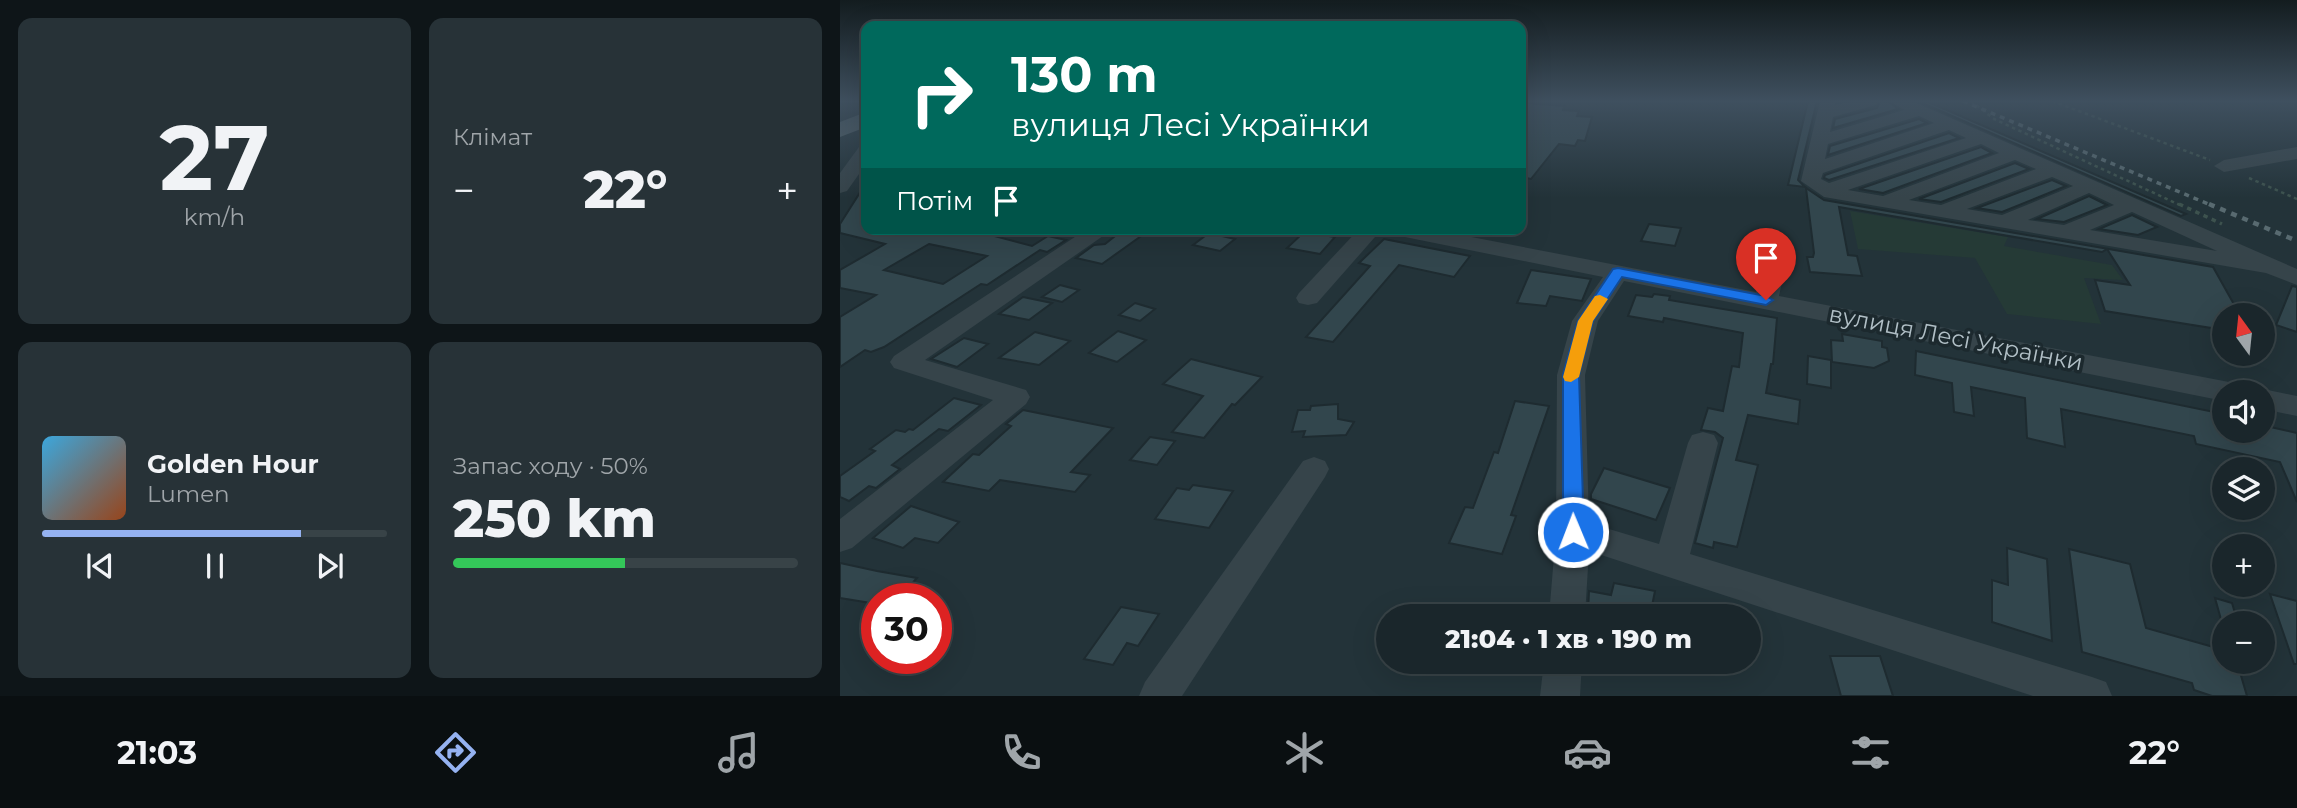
<!DOCTYPE html>
<html lang="uk">
<head>
<meta charset="utf-8">
<style>
  :root { --surface:#1a262b; --page:#273237; --text:#f1f3f6; --muted:#9fa5a9; --line:#384347; --accent:#95b2f1 }
  body { margin:0; font-family:Montserrat,sans-serif; background:var(--page); color:var(--text); height:100vh; display:flex; flex-direction:column; font-size:26px; white-space:nowrap }
  * { box-sizing:border-box; margin:0 }
  p { font-size:23px; color:var(--muted) }
  .icon { flex:none; width:38px; height:38px; fill:none; stroke:currentColor; stroke-width:2; stroke-linecap:round; stroke-linejoin:round }
  .map { position:relative; flex:1; overflow:hidden }
  .side { display:flex; flex-direction:column; gap:18px; padding:18px; background:#0e1518; width:840px }
  .side>* { flex:none }
  .top-card { position:absolute; left:21px; top:21px; width:665px; height:214px; border-radius:14px; box-shadow:0 7px 28px #0002,0 0 0 2px var(--line); background:#00695c; color:#fff; overflow:hidden }
  .needle { width:46px; rotate:345deg }
  .fabs { position:absolute; left:1372px; top:303px; display:grid; gap:14px }
  .fabs a { display:grid; place-items:center; width:63px; height:63px; border-radius:50%; background:var(--surface); box-shadow:0 7px 28px #0002,0 0 0 2px var(--line); font-size:35px }
  .speed { position:absolute; left:21px; top:583px; display:flex; gap:14px; font-size:35px; font-weight:700; text-align:center }
  .speed>* { display:grid; place-content:center; width:91px; height:91px; border-radius:50%; background:var(--surface); box-shadow:0 7px 28px #0002,0 0 0 2px var(--line); line-height:1 }
  .speed .limit { border:10px solid #d22; background:#fff; color:#111 }
  .pin { position:absolute; display:grid; place-items:center; width:60px; height:60px; color:#fff; margin:-72px -30px; border-radius:50% 50% 50% 0; rotate:-45deg; box-shadow:0 0 7px #0007 }
  .pin .icon { rotate:45deg }
  .me { position:absolute; width:77px; margin:-38px; rotate:359deg; stroke-linejoin:round; filter:drop-shadow(0 0 5px #0008) }
  .turn { display:flex; align-items:center; gap:24px; height:147px; padding:0 35px; font-size:32px }
  .turn .icon { width:91px; height:91px; stroke-width:2.5 }
  .turn b { display:block; font-size:49px; line-height:60px }
  .then { display:flex; align-items:center; height:66px; padding:0 35px; background:#0003; gap:14px; font-size:26px }
  .big { font-size:52px; font-weight:800; line-height:1.1 }
  .side .card { flex:1; display:flex; flex-direction:column; justify-content:center; gap:10px; min-width:0; padding:0 24px; border-radius:14px; background:var(--page) }
  .side .dial { align-items:center; gap:0 }
  .dial b { font-size:91px; line-height:1 }
  .song { display:flex; align-items:center; gap:21px }
  .cover { width:84px; height:84px; border-radius:10px; background:linear-gradient(135deg,hsl(200 70% 55%),hsl(20 70% 35%)) }
  .played { height:7px; border-radius:4px; background:linear-gradient(90deg,var(--accent) 75%,var(--line) 75%) }
  .keys { display:flex; justify-content:space-around; direction:ltr }
  .heat { display:flex; justify-content:space-between; align-items:center; font-size:38px; direction:ltr }
  .charge { height:10px; border-radius:5px; background:linear-gradient(90deg,#34c759 50%,var(--line) 0) }
  .side .tiles { flex:1; display:grid; gap:18px; grid-template-columns:repeat(2,1fr) }
  .trip { position:absolute; left:536px; top:604px; width:385px; height:70px; border-radius:35px; background:var(--surface); box-shadow:0 7px 28px #0002,0 0 0 2px var(--line); font-weight:800; line-height:70px; text-align:center }
  .tab-bar { display:flex; height:112px; justify-content:space-around; align-items:center; background:#0a0f11; color:var(--muted) }
  .tab-bar .icon { width:49px; height:49px }
  .tab-bar .on { color:var(--accent) }
  .tab-bar b { font-size:32px; color:var(--text) }
  main { display:flex; flex:1; min-height:0 }
  .map>svg:first-child { display:block }
  .green { fill:#253a36 }
  .building { fill:#32464d; stroke:#1e2b30; stroke-width:2; fill-rule:evenodd }
  .lines { fill:none; stroke-linecap:round; stroke-linejoin:round }
  .path-far1 { stroke:#3d524e; stroke-width:2.5; stroke-dasharray:3.5 3.5; stroke-linecap:butt }
  .path { stroke:#3d524e; stroke-width:3.5; stroke-dasharray:4.5 4.5; stroke-linecap:butt }
  .minor { fill:#36444a; fill-rule:evenodd }
  .major { fill:#54646a; fill-rule:evenodd }
  .rail-far1 { stroke:#586a70; stroke-width:3.5; stroke-dasharray:5 5; stroke-linecap:butt }
  .rail { stroke:#586a70; stroke-width:4.5; stroke-dasharray:6 6; stroke-linecap:butt }
  .route { fill:#1a73e8; stroke:#114b97; stroke-width:2 }
  .slow { fill:#f59e0b }
  .labels { text-anchor:middle; dominant-baseline:central; stroke-width:7; stroke-linejoin:round; paint-order:stroke }
  .street-label { font-size:23px; fill:#b1bfc6; stroke:#1c292e }
</style>
</head>
<body>
<main>
<section class="side">
<div class="tiles">
<div class="card dial"><b>27</b><p>km/h</p></div>
<div class="card"><p>Клімат</p>
<div class="heat"><a>−</a><b class="big">22°</b><a>+</a></div>
</div>
<div class="card">
<div class="song"><i class="cover"></i><div><b>Golden Hour</b><p>Lumen</p></div></div>
<div class="played"></div>
<div class="keys"><svg class="icon" aria-label="previous" viewBox="0 0 24 24"><path d="M18 5L8 12l10 7zM5 5v14"/></svg><svg class="icon" aria-label="pause" viewBox="0 0 24 24"><path d="M8 5v14M16 5v14"/></svg><svg class="icon" aria-label="next" viewBox="0 0 24 24"><path d="M6 5l10 7-10 7zM19 5v14"/></svg></div>
</div>
<div class="card"><p>Запас ходу · 50%</p><b class="big">250 km</b><div class="charge"></div></div>
</div>
</section>
<div class="map">
<svg width="1457" height="696" viewBox="0 0 1457 696">
  <rect width="100%" height="100%" fill="#233339"/>
  <polygon class="green" points="1010,211 1168,237 1164,246 1272,265 1283,280 1244,278 1261,324 1167,314 1135,258 1018,249"/>
  <g class="building">
    <polygon points="968,101 977,101 958,180 965,187 948,185"/>
    <polygon points="1040,101 1048,101 1058,109 993,128 995,119 1037,108"/>
    <polygon points="1078,101 1086,101 1346,214 1341,216"/>
    <polygon points="685,103 725,106 723,110 739,111 737,116 752,117 745,141 738,140 735,146 719,144 691,179 681,177 681,111"/>
    <polygon points="1079,119 1087,123 988,155 990,146"/>
    <polygon points="1109,133 1119,138 989,180 984,178 985,175"/>
    <polygon points="1141,147 1152,153 1043,193 1019,189"/>
    <polygon points="1175,163 1189,169 1101,202 1079,199"/>
    <polygon points="1212,180 1226,186 1162,212 1137,208"/>
    <path d="M26,183V229H128L192,246L208,236L226,240L207,252L200,250L147,285L141,284L44,347L31,352L25,350L0,367V317L36,295L0,288V270L45,244L0,233V224ZM89,244L147,256L103,284L44,270Z"/>
    <polygon points="966,188 984,200 1373,267 1400,315 1384,315 1384,330 1265,311 1255,280 1290,285 1267,249 1262,252 999,207 1008,255 1017,256 1022,276 970,272 967,257 973,257 974,253"/>
    <polygon points="1249,196 1267,205 1224,222 1197,219"/>
    <polygon points="1292,215 1317,227 1298,235 1259,229"/>
    <polygon points="809,224 841,228 835,246 801,241"/>
    <polygon points="284,229 311,229 262,264 236,258 254,245 265,244"/>
    <polygon points="464,232 495,237 480,254 447,248"/>
    <polygon points="369,233 395,239 380,251 353,245"/>
    <polygon points="544,239 630,256 614,277 559,265 493,342 466,337 530,266 519,263"/>
    <polygon points="691,270 751,279 742,301 710,296 706,306 677,303"/>
    <polygon points="220,285 239,290 222,302 202,297"/>
    <polygon points="1452,286 1457,287 1457,332 1436,325"/>
    <polygon points="814,294 830,296 829,300 937,318 933,364 931,364 926,393 960,400 958,424 908,415 896,460 918,465 897,547 874,542 873,548 855,543 883,438 875,432 861,430 868,408 883,411 892,366 899,367 903,333 824,318 823,322 788,316 796,295 812,297"/>
    <polygon points="183,297 212,303 189,320 159,314"/>
    <polygon points="295,303 315,309 300,321 279,315"/>
    <polygon points="278,331 306,340 277,362 249,353"/>
    <polygon points="195,332 230,341 199,365 159,358"/>
    <polygon points="1002,334 1042,341 1042,347 1047,348 1049,361 1034,368 992,362 991,340 1003,341"/>
    <polygon points="124,338 148,344 117,367 91,359"/>
    <polygon points="1076,351 1384,414 1384,430 1428,430 1426,426 1457,433 1457,502 1440,462 1356,444 1354,436 1221,409 1225,447 1187,438 1185,398 1131,387 1134,416 1114,412 1112,383 1075,375"/>
    <polygon points="968,356 991,360 991,388 967,384"/>
    <polygon points="351,359 422,377 395,405 392,404 364,438 332,432 363,396 323,384"/>
    <polygon points="114,398 141,405 108,431 99,429 52,465 60,469 36,488 29,486 9,501 0,497 0,476 35,451 30,449 56,430 65,432 69,429 73,430"/>
    <polygon points="675,401 709,406 671,515 676,516 662,554 609,543 625,507 633,508 654,452 658,453"/>
    <polygon points="498,404 498,419 514,422 506,435 463,437 465,431 452,432 458,410 470,410 471,406"/>
    <polygon points="183,410 273,428 231,472 250,475 235,492 160,480 149,491 103,482 133,454 139,455 171,426 166,424"/>
    <polygon points="310,437 335,441 317,465 290,460"/>
    <polygon points="764,468 830,488 816,520 751,499 751,494"/>
    <polygon points="353,485 393,491 369,528 315,519 337,488 349,490"/>
    <polygon points="71,506 119,522 98,543 75,538 63,548 33,538"/>
    <polygon points="1167,548 1207,559 1212,641 1152,622 1152,580 1168,585"/>
    <polygon points="1229,549 1290,564 1306,628 1384,650 1384,662 1397,662 1407,696 1372,696 1354,690 1352,683 1242,652"/>
    <polygon points="0,563 37,571 77,578 59,598 37,598 37,604 0,598"/>
    <polygon points="774,583 815,591 810,616 769,616 748,612 749,591 771,595"/>
    <polygon points="1430,594 1457,601 1457,664 1454,664"/>
    <polygon points="1375,598 1392,603 1398,623 1382,623"/>
    <polygon points="281,607 319,614 298,646 287,643 273,665 244,659"/>
    <polygon points="990,656 1040,656 1053,696 1001,696"/>
  </g>
  <g class="lines">
    <g class="path-far1">
      <polyline points="1131,101 1154,119 1342,206"/>
      <polyline points="1212,101 1370,160"/>
      <polyline points="1409,178 1457,199"/>
    </g>
    <polyline class="path" points="1339,204 1382,224"/>
    <g class="minor">
      <path d="M980,101H996L995,105L1012,101H1038L1036,105L993,117L990,132L1064,110L1050,101H1072L1457,269V285L1426,273L984,197L961,181ZM1079,116L1094,123L985,159L988,144ZM1109,130L1126,138L989,183L981,179L983,173ZM1141,144L1159,153L1043,196L1008,190ZM1175,160L1196,169L1101,205L1069,200ZM1212,177L1233,186L1162,215L1127,209ZM1249,193L1274,205L1224,225L1188,220ZM1292,212L1377,251L1250,230Z"/>
      <polygon points="26,145 26,164 7,191 0,193 0,173 19,147"/>
      <polygon points="1457,147 1457,159 1384,172 1374,166 1384,160"/>
      <polygon points="247,229 273,229 85,360 186,390 190,397 186,404 12,548 0,552 0,519 153,400 54,368 50,362 54,356"/>
      <polygon points="519,229 542,229 477,303 468,305 459,303 456,298 459,293"/>
      <polygon points="544,229 590,229 916,292 928,246 931,241 947,241 950,246 939,296 1389,382 1399,385 1403,392 1384,392 1384,401 784,281 758,321 745,375 749,523 819,544 848,443 852,435 863,432 874,435 878,443 850,554 1252,677 1266,682 1272,696 1193,696 749,551 745,616 709,616 716,532 717,375 732,321 763,277 555,235 547,234"/>
      <polygon points="1423,389 1457,396 1457,416 1423,409 1423,392 1413,392"/>
      <polygon points="474,457 485,461 489,469 485,477 342,696 299,696 305,682 463,461"/>
      <polygon points="704,662 742,662 740,696 700,696"/>
    </g>
    <polygon class="major" points="26,112 26,127 0,137 0,122"/>
    <polyline class="rail-far1" points="1123,101 1373,206"/>
    <polyline class="rail" points="1369,204 1457,241"/>
  </g>
  <linearGradient id="sky" x2="0" y2="1"><stop stop-color="#131c1f"/><stop offset="0.51" stop-color="#3f505f"/><stop offset="1" stop-color="#3f505f" stop-opacity="0"/></linearGradient>
  <rect width="1457" height="198" fill="url(#sky)"/>
  <polygon class="route" points="778,268 926,296 933,300 926,305 782,277 753,321 739,375 744,532 741,538 733,540 726,538 723,532 723,375 738,321 773,269"/>
  <polygon class="slow" points="760,295 768,299 753,321 739,377 731,382 725,381 723,377 738,321 755,296"/>
  <g class="labels">
    <g class="street-label">
      <text transform="translate(1116 338) rotate(11)">вулиця Лесі Українки</text>
    </g>
  </g>
</svg>
<div class="fabs">
<a><svg class="needle" viewBox="-14 -14 28 28"><path d="M0-13l5 13h-10z" fill="#e53935"/><path d="M0 13l5-13h-10z" fill="#9fa5a9"/></svg></a>
<a><svg class="icon" aria-label="sound" viewBox="0 0 24 24"><path d="M4 9h4l5-4v14l-5-4H4zM17 9q2 3 0 6"/></svg></a>
<a><svg class="icon" aria-label="layers" viewBox="0 0 24 24"><path d="M12 4l9 5-9 5-9-5zM3 14l9 5 9-5"/></svg></a>
<a>+</a>
<a>−</a>
</div>
<div class="speed"><div class="limit">30</div></div>
<div class="pin" style="left:926px;top:300px;background:#d93025"><svg class="icon" aria-label="arrive" viewBox="0 0 24 24"><path d="M6 21V4h12l-3 4 3 4H6"/></svg></div>
<svg class="me" style="left:733px;top:532px" viewBox="-20 -20 40 40"><circle r="17" fill="#1a73e8" stroke="#fff" stroke-width="3"/><path d="M0-11L8 9 0 5-8 9z" fill="#fff"/></svg>
<div class="trip">21:04 · 1 хв · 190 m</div>
<div class="top-card">
<div class="turn"><svg class="icon" aria-label="right" viewBox="0 0 24 24"><path d="M7 20v-9h11M14 6l5 5-5 5"/></svg><div><b>130 m</b>вулиця Лесі Українки</div></div>
<div class="then">Потім<svg class="icon" aria-label="arrive" viewBox="0 0 24 24"><path d="M6 21V4h12l-3 4 3 4H6"/></svg></div>
</div>
</div>
</main>
<nav class="tab-bar">
<b>21:03</b>
<svg class="icon on" aria-label="directions" viewBox="0 0 24 24"><path d="M12 3l9 9-9 9-9-9zM9 14v-3h6M13 9l2 2-2 2"/></svg>
<svg class="icon" aria-label="music" viewBox="0 0 24 24"><path d="M9 18V5l10-2v13"/><circle cx="6" cy="18" r="3"/><circle cx="16" cy="16" r="3"/></svg>
<svg class="icon" aria-label="phone" viewBox="0 0 24 24"><path d="M5 4h4l2 5-3 2q2 4 5 5l2-3 5 2v4C11 20 4 13 5 4z"/></svg>
<svg class="icon" aria-label="climate" viewBox="0 0 24 24"><path d="M12 3v18M4 7l16 10M4 17L20 7"/></svg>
<svg class="icon" aria-label="car" viewBox="0 0 24 24"><path d="M5 17H2v-5l4-1 3-4h7l3 4 3 1v5h-3M9 17h6M6 11h13"/><circle cx="7" cy="17" r="2"/><circle cx="17" cy="17" r="2"/></svg>
<svg class="icon" aria-label="filters" viewBox="0 0 24 24"><path d="M4 7h16M4 17h16"/><circle cx="9" cy="7" r="2"/><circle cx="15" cy="17" r="2"/></svg>
<b>22°</b>
</nav>
</body>
</html>
